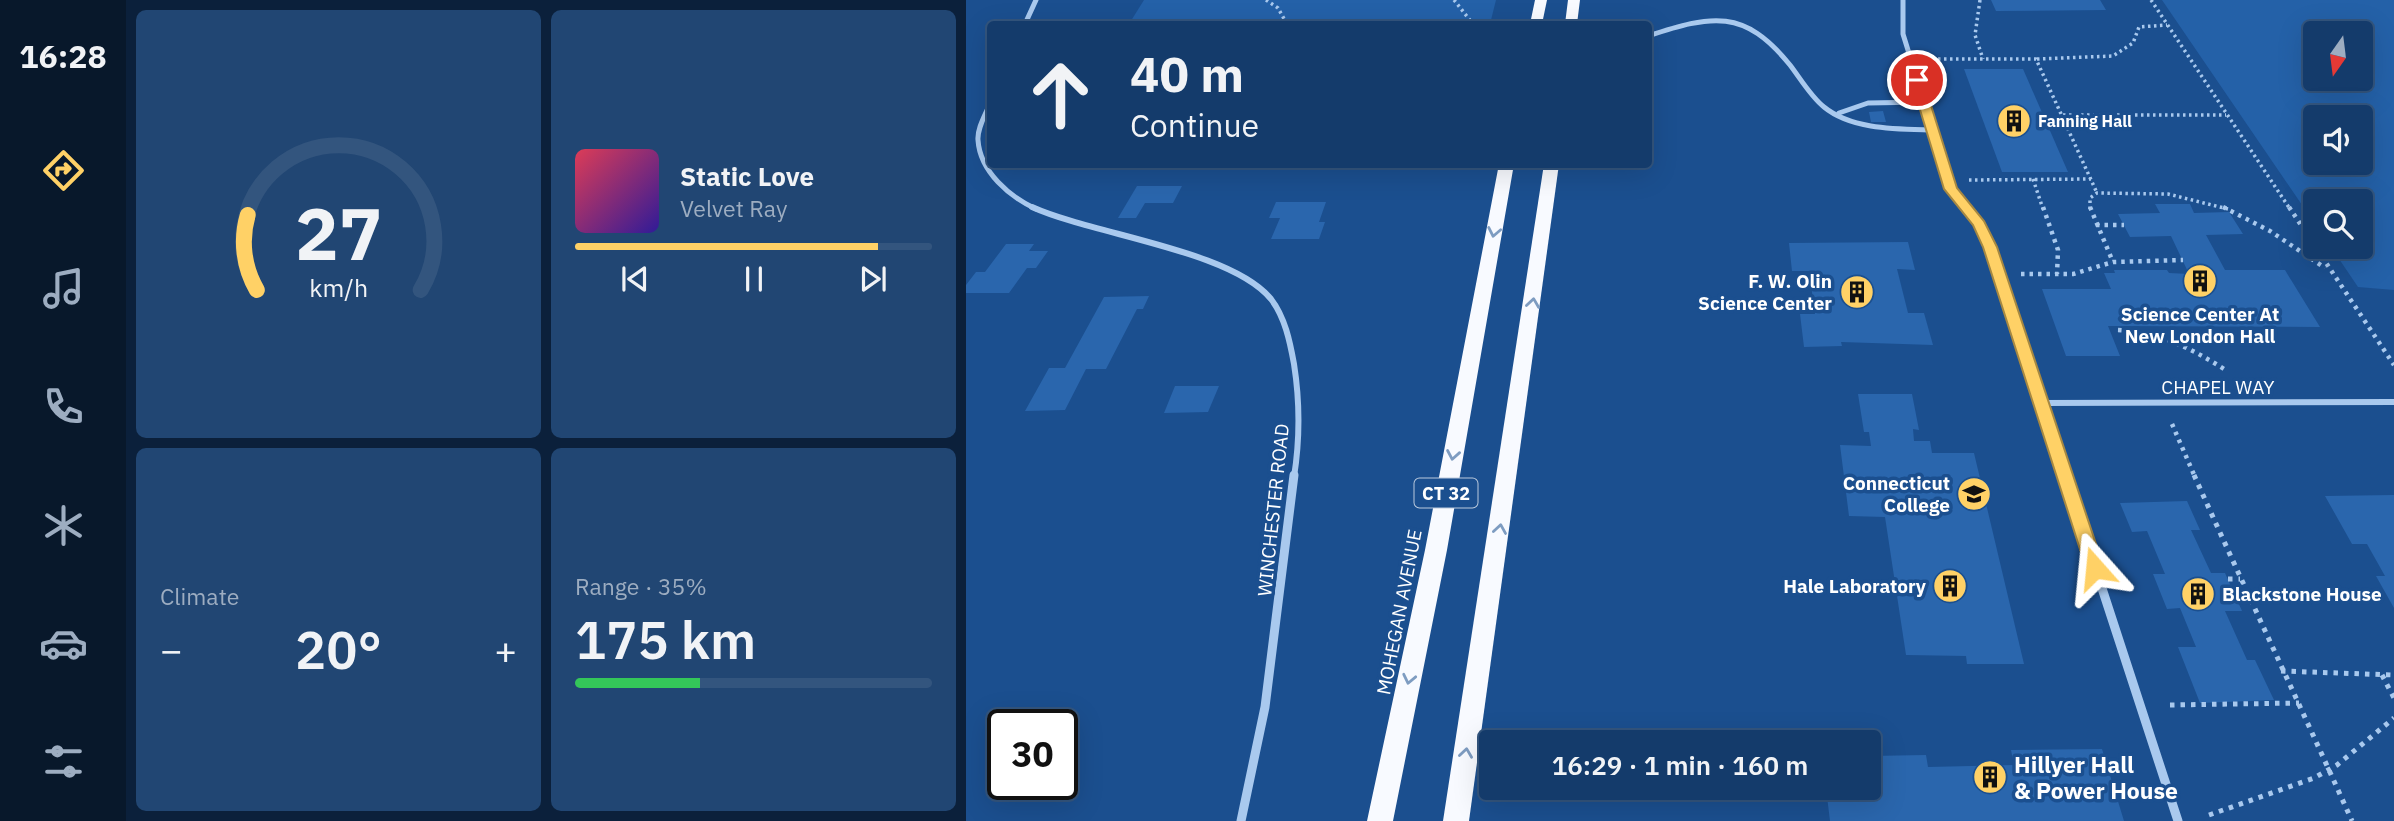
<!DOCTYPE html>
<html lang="en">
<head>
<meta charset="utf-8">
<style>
  :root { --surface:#143b6b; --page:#214673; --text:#f1f3f6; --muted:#9dadc1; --line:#33557e; --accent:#ffd166 }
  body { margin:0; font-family:"IBM Plex Sans",sans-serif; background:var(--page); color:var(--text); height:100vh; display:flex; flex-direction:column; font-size:26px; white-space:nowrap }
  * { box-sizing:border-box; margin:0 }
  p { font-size:23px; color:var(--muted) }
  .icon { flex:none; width:38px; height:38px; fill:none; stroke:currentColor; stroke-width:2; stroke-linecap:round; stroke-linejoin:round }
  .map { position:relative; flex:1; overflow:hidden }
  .side { display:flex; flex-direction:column; gap:10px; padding:10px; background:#0b203b; width:840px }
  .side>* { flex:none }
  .banner { position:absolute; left:21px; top:21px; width:665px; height:147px; border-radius:7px; box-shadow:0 7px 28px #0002,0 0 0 2px var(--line); background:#143b6b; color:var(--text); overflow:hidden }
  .needle { width:46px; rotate:194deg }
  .buttons { position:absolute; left:1337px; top:21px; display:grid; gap:14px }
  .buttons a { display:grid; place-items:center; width:70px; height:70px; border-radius:7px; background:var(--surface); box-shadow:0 7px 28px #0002,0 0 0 2px var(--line); font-size:35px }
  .speed { position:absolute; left:21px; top:709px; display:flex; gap:14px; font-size:35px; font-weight:700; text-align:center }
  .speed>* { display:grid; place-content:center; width:91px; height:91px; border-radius:50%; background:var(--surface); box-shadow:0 7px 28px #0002,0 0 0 2px var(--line); line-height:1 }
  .speed .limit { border:4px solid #111; border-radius:10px; background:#fff; color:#111 }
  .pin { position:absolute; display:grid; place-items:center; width:60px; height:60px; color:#fff; margin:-30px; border:4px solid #fff; border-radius:50%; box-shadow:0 2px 7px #0007 }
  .me { position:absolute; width:77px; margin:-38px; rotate:342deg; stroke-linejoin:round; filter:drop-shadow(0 0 5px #0008) }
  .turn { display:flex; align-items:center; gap:24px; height:147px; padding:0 28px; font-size:32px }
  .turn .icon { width:91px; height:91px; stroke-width:2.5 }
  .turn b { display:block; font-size:49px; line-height:60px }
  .big { font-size:52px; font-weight:600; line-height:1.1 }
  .side .widget { flex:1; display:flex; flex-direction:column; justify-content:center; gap:10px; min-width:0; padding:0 24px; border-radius:10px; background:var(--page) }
  .side .dial { align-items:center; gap:0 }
  .dial svg { height:182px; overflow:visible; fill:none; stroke:var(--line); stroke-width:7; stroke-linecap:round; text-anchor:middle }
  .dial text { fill:var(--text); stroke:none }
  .song { display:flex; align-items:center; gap:21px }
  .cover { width:84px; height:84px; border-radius:10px; background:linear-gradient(135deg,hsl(350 70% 55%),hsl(250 70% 35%)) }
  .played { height:7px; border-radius:4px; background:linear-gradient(90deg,var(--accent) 85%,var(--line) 85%) }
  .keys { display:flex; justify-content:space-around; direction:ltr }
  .heat { display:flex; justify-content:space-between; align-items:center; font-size:38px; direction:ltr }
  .charge { height:10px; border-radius:5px; background:linear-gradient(90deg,#34c759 35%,var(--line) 0) }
  .side .tiles { flex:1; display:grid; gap:10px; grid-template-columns:repeat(2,1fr) }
  .trip { position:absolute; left:513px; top:730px; width:402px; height:70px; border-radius:7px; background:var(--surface); box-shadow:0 7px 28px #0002,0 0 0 2px var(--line); font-weight:600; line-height:70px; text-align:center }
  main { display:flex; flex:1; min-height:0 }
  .dock { display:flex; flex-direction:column; width:126px; justify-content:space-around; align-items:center; background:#08182b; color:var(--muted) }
  .dock .icon { width:49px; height:49px }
  .dock .on { color:var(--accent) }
  .dock b { font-size:32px; color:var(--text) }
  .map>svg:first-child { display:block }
  .green { fill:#2461a8; fill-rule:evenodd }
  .building { fill:#2a66ad }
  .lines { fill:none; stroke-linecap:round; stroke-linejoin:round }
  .path-far2 { stroke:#a9c9ee; stroke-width:3.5; stroke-dasharray:2.5 3.5; stroke-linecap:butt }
  .path-far1 { stroke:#a9c9ee; stroke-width:4.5; stroke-dasharray:3.5 5; stroke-linecap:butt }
  .path { stroke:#a9c9ee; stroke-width:5; stroke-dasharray:4.5 6; stroke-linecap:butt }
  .minor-far2 { stroke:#a9c9ee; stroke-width:5 }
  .minor-far1 { stroke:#a9c9ee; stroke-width:6 }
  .minor { stroke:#a9c9ee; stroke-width:9 }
  .trunk { fill:#f8faff; fill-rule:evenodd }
  .oneway { stroke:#7e9cc1 }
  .route { fill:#ffd166; stroke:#a68842; stroke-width:2 }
  .labels { text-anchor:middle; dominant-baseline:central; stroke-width:7; stroke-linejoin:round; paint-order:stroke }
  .far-poi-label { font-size:16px; font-weight:bold; fill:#fff; stroke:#1b4f8f; text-anchor:start }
  .shield { fill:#1b4f8f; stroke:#bbcadd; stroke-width:2 }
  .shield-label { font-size:18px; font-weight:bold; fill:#fff }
  .poi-label { font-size:19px; font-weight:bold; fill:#fff; stroke:#1b4f8f; text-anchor:end }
  .street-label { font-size:19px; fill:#fff; stroke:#1b4f8f }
  .near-poi-label { font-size:23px; font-weight:bold; fill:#fff; stroke:#1b4f8f; text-anchor:start }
</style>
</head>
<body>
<main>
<nav class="dock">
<b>16:28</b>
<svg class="icon on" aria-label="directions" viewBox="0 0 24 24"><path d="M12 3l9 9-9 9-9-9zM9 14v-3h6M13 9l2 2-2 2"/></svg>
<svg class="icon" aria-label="music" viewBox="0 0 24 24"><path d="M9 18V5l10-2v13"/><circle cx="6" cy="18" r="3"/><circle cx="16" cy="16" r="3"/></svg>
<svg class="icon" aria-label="phone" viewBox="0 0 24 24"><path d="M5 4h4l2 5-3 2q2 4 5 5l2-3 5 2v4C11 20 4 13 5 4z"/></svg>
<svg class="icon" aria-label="climate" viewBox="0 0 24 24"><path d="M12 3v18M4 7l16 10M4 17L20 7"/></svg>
<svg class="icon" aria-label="car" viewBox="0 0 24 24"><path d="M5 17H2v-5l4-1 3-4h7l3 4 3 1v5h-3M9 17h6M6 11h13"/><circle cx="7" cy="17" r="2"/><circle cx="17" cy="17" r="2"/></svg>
<svg class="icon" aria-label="filters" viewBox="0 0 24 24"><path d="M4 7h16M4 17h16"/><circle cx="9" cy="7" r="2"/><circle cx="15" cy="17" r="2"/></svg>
</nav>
<section class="side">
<div class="tiles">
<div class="widget dial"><svg viewBox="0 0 100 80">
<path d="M14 69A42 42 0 1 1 86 69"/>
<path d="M14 69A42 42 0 0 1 10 36" stroke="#ffd166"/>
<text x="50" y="56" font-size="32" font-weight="700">27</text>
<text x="50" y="72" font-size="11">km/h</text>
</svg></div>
<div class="widget">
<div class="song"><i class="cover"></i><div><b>Static Love</b><p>Velvet Ray</p></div></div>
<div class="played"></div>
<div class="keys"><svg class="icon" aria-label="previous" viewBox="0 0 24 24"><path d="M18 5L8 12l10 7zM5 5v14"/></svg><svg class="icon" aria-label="pause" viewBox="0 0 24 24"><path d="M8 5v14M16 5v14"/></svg><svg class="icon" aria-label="next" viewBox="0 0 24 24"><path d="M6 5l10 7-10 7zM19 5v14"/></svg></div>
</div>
<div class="widget"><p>Climate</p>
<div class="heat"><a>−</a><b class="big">20°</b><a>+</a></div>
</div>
<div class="widget"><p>Range · 35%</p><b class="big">175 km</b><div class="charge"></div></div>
</div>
</section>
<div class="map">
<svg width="1428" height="821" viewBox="0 0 1428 821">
  <rect width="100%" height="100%" fill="#1b4f8f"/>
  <g class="green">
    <polygon points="178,0 530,0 524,24 163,24"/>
    <path d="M1196,0H1428V290L1392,287L1365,247H1395V201H1349V224ZM1349,33H1395V79H1349ZM1349,117H1395V163H1349Z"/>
  </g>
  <g class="building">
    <polygon points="1025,0 1134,0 1140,10 1030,11"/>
    <polygon points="998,69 1057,69 1102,172 1036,172"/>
    <polygon points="917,111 920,122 905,122 903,112"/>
    <polygon points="171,186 216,186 207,203 179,203 170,218 152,218"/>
    <polygon points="310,202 360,202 353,222 359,222 353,239 305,239 314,218 303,218"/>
    <polygon points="1189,204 1224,204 1228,213 1263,212 1277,234 1240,235 1259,270 1319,270 1354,327 1142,326 1154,356 1100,356 1076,289 1145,289 1138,273 1149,273 1148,270 1201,270 1203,273 1223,274 1205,236 1164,237 1152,214 1194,213"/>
    <polygon points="942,242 949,270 931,269 942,313 958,313 967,345 875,342 876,346 838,347 834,314 849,314 843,271 826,271 823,243"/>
    <polygon points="40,244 68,244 63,251 82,251 70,268 61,268 43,293 0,293 0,285 10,272 19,272"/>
    <polygon points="183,296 177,309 171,309 140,369 120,369 99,410 59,411 83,368 99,368 138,297"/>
    <polygon points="209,386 253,386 242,412 198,413"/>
    <polygon points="892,394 946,394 953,430 947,429 948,441 964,441 966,453 1008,453 1058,664 1001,664 1000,656 940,655 919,517 883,516 874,445 905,446 903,432 898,432"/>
    <polygon points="1428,495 1428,608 1410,576 1419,576 1401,544 1386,544 1359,496"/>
    <polygon points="1221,501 1234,530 1225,530 1245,573 1259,573 1276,611 1259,611 1281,660 1289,660 1308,700 1234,703 1212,647 1230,647 1214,608 1201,609 1187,574 1199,574 1181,531 1166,532 1154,503"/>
    <polygon points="1136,749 1158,821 864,821 860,788 903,788 903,756 960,755 962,767 1048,765 1045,750"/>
  </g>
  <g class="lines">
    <g class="path-far2">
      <polyline points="300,0 312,8 321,24"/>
      <polyline points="488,0 507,24"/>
      <polyline points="1014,0 1009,35 1017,59"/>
      <polyline points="1185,0 1324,209"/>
      <polyline points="966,59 1070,59 1131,193"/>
      <polyline points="1071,59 1147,56 1167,43 1173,27 1201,25"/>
      <polyline points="1097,115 1260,115"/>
      <polyline points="1067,179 1077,209"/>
      <polyline points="1003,180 1125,179"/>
      <polyline points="1124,209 1124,198 1131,193 1202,194 1262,209"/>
    </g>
    <g class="path-far1">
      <polyline points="1077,207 1092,250 1091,274"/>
      <polyline points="1124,207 1147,262"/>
      <polyline points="1257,207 1304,231 1359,268"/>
      <polyline points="1323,207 1428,365"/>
      <polyline points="1130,225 1158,225"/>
      <polyline points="1055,274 1107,274 1147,262 1217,260"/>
      <path d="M1152,330C1192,332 1225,348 1258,369"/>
      <polyline points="1206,424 1229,477"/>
    </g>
    <g class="path">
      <path d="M1228,475C1280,591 1334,705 1386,821"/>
      <polyline points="1262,579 1274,579"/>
      <polyline points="1315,671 1428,675"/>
      <polyline points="1416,675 1428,698"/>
      <polyline points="1204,705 1333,703"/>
      <polyline points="1243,815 1348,778 1371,765 1428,718"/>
    </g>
    <g class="minor-far2">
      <polyline points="937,0 937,34 985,189 1001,209"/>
      <polyline points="59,24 70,0"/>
      <path d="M682,36C746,15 778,8 824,65C834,78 845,97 858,107C886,130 932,129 966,130"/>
      <path d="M24,103C20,114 11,128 12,140C14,172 44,197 70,209"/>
      <polyline points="873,113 902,103 958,102"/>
    </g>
    <g class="minor-far1">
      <path d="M66,207C128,235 265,250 305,299C319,317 324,342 328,364C334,402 334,439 328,477"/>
      <polyline points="999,207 1013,224 1024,247 1099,477"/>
      <polyline points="1075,403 1428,402"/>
    </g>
    <g class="minor">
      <polyline points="1099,475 1212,821"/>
      <polyline points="275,821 299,707 328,475"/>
    </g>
    <g class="trunk">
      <polygon points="569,0 581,0 576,24 564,24"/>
      <polygon points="602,0 614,0 611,24 599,24"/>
      <polygon points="533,164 548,164 481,550 427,821 401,821 459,550"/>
      <polygon points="578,164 593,164 503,821 477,821"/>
    </g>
  </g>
  <defs><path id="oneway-chevron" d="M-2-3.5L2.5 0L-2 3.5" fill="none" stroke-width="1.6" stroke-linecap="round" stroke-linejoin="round" transform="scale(1.75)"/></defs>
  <g class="oneway">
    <use href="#oneway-chevron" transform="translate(528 232) rotate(101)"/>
    <use href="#oneway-chevron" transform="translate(567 303) rotate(-82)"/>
    <use href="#oneway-chevron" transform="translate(487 455) rotate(100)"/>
    <use href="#oneway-chevron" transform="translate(534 529) rotate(-81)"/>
    <use href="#oneway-chevron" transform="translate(443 679) rotate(102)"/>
    <use href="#oneway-chevron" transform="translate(500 753) rotate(-82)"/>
  </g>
  <polygon class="route" points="951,76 957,80 991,188 1018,221 1031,247 1138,568 1135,574 1122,574 1120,568 1017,247 1007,225 978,189 945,80"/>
  <defs>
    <g id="building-disc" transform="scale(1.75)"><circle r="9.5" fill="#ffd166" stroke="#1b4f8f"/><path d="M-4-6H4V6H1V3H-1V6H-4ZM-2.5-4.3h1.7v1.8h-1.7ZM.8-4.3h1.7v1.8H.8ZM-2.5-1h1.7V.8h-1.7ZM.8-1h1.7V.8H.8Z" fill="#111"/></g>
    <g id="university-disc" transform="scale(1.75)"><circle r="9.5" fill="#ffd166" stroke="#1b4f8f"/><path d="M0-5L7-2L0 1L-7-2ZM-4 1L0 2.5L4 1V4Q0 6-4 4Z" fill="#111"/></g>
  </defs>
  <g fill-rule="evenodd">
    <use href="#building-disc" x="1048" y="121"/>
    <use href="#building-disc" x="1234" y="281"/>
    <use href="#building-disc" x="891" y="292"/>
    <use href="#university-disc" x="1008" y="494"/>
    <use href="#building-disc" x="984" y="586"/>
    <use href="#building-disc" x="1232" y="594"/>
    <use href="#building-disc" x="1024" y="777"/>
  </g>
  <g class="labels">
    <g class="far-poi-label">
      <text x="1072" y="121">Fanning Hall</text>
    </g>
    <rect class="shield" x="448.5" y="478.5" width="63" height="29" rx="5"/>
    <g class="shield-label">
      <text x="480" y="493">CT 32</text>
    </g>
    <g class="poi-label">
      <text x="866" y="281">F. W. Olin<tspan x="866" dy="22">Science Center</tspan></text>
      <text x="1234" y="314" text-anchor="middle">Science Center At<tspan x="1234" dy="22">New London Hall</tspan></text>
      <text x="984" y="483">Connecticut<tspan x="984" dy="22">College</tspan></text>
      <text x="960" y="586">Hale Laboratory</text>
      <text x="1256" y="594" text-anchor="start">Blackstone House</text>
    </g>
    <g class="street-label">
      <text x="1252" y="387">CHAPEL WAY</text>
      <text transform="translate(307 510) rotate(-84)">WINCHESTER ROAD</text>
      <text transform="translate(433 612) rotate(-79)">MOHEGAN AVENUE</text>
    </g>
    <g class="near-poi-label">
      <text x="1048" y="764">Hillyer Hall<tspan x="1048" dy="26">&amp; Power House</tspan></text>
    </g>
  </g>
</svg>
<div class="buttons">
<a><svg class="needle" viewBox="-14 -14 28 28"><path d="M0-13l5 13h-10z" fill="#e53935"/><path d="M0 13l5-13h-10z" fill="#9dadc1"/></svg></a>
<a><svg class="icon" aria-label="sound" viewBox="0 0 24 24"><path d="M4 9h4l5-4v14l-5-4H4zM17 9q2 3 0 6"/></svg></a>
<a><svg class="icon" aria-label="search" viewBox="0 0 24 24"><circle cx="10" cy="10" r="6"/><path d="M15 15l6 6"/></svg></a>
</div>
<div class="speed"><div class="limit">30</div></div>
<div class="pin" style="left:951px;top:80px;background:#d93025"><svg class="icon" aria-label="arrive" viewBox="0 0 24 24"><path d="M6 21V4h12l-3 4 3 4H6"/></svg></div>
<svg class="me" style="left:1129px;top:568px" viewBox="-20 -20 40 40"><path d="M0-17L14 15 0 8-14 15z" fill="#ffd166" stroke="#fff" stroke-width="4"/></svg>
<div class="trip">16:29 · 1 min · 160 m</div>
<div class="banner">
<div class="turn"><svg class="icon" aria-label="ahead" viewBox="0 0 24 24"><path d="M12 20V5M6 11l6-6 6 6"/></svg><div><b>40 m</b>Continue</div></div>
</div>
</div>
</main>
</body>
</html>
